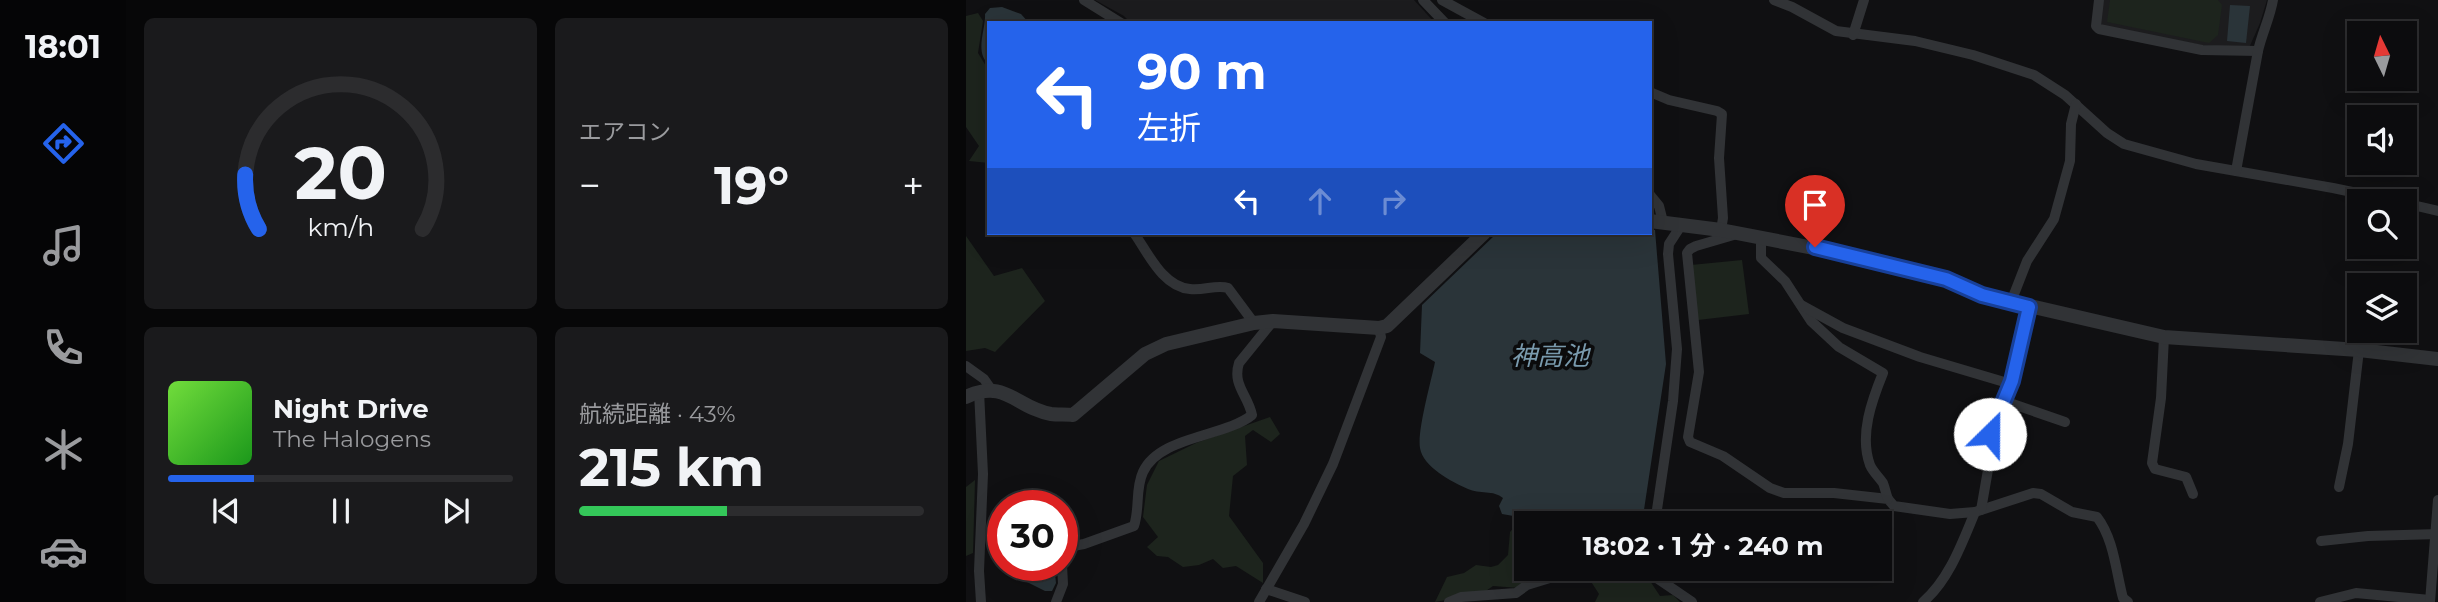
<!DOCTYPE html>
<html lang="ja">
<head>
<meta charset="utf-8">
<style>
  :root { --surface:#0c0c0e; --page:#1a1a1c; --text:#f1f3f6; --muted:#9a9b9e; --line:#2c2c2e; --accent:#2563eb }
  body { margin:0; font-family:Montserrat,"Noto Sans JP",sans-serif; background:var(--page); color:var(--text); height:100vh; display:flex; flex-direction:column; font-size:26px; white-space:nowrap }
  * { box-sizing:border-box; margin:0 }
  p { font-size:23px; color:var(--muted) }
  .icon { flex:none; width:38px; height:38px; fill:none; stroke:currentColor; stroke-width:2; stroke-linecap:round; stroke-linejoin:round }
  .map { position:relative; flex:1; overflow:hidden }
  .panel { display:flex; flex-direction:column; gap:18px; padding:18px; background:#070708; width:840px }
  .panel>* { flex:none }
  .top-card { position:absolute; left:21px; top:21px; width:665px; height:214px; border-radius:0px; box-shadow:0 7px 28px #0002,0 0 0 2px var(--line); background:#2563eb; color:#fff; overflow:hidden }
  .needle { width:46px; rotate:355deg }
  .controls { position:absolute; left:1381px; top:21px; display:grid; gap:14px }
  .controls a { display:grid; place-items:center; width:70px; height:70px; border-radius:0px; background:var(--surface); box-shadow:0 7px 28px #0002,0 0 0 2px var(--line); font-size:35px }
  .speed { position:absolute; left:21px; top:490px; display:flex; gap:14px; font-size:35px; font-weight:700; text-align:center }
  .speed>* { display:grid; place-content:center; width:91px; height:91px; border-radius:50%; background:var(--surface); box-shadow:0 7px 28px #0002,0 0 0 2px var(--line); line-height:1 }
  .speed .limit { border:10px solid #d22; background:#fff; color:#111 }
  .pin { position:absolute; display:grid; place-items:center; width:60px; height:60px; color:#fff; margin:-72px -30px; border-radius:50% 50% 50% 0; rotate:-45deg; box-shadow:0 0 7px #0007 }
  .pin .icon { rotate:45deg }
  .me { position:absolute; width:77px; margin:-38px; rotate:23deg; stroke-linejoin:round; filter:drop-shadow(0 0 5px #0008) }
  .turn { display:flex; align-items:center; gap:24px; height:147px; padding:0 35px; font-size:32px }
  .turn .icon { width:91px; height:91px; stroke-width:2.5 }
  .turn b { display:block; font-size:49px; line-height:60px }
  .lanes { display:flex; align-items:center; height:66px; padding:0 35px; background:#0003; justify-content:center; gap:35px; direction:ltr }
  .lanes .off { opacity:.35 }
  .big { font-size:52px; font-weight:700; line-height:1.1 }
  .panel .card { flex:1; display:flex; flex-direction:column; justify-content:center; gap:10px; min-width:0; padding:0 24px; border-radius:10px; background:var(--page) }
  .panel .dial { align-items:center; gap:0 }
  .dial svg { height:182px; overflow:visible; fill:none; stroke:var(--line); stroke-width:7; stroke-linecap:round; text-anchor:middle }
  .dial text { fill:var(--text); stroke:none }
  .song { display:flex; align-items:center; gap:21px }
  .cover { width:84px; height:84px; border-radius:10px; background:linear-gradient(135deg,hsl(100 70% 55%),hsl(120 70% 35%)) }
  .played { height:7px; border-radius:4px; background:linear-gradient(90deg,var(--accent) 25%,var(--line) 25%) }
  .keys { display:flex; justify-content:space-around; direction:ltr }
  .heat { display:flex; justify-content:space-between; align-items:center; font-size:38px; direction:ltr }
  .charge { height:10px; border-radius:5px; background:linear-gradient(90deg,#34c759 43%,var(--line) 0) }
  .panel .tiles { flex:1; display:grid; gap:18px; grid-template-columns:repeat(2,1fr) }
  .trip { position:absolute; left:548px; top:511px; width:378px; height:70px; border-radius:0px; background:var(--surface); box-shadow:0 7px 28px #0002,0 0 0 2px var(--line); font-weight:700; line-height:70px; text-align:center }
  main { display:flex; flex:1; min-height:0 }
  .menu { display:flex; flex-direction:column; width:126px; justify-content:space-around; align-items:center; background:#050506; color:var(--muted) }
  .menu .icon { width:49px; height:49px }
  .menu .current { color:var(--accent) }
  .menu b { font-size:32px; color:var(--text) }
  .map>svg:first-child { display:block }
  .built { fill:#1c1c1e }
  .green { fill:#1d241d }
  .water { fill:#2a3439 }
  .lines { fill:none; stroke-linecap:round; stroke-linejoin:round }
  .minor { stroke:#313336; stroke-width:10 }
  .tertiary { stroke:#313336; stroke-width:14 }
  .route-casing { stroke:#184099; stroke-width:18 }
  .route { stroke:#2563eb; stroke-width:12 }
  .labels { text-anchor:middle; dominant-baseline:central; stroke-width:7; stroke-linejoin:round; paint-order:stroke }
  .water-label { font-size:26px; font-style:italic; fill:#799aad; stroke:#0b0b0c }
</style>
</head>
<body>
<main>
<nav class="menu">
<b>18:01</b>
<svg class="icon current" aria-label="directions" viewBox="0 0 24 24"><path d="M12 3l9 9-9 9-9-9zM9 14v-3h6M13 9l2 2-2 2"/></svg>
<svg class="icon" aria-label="music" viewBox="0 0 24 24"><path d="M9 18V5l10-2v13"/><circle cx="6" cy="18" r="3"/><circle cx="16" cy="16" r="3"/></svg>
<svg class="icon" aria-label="phone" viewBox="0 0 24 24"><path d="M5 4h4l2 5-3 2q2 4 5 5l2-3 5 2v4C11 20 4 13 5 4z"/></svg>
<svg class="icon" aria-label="climate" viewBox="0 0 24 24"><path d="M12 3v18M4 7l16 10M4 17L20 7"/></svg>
<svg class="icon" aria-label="car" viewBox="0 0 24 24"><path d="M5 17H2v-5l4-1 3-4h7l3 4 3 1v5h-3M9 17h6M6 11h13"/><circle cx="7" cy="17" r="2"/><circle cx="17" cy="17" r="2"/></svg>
</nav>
<section class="panel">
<div class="tiles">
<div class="card dial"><svg viewBox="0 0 100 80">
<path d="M14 69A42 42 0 1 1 86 69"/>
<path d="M14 69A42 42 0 0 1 8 45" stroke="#2563eb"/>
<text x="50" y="56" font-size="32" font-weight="700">20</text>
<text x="50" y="72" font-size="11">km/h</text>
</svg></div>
<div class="card"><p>エアコン</p>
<div class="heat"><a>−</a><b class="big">19°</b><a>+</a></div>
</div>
<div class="card">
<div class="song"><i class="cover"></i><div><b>Night Drive</b><p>The Halogens</p></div></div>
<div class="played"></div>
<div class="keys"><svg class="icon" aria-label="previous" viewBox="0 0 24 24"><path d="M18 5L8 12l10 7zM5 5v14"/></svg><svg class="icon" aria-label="pause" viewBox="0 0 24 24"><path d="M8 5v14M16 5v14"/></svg><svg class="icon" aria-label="next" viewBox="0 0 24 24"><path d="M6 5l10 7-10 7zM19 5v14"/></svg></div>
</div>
<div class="card"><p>航続距離 · 43%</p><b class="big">215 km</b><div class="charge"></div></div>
</div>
</section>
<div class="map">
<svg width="1472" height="602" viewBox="0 0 1472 602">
  <rect width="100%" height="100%" fill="#101012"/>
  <g class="built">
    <polygon points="129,0 448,0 469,23 165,23 158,16"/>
    <polygon points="1136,0 1301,0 1294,23 1283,48 1236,45 1137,27 1134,22"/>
  </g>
  <g class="green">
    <polygon points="1144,0 1252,0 1256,5 1252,35 1243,43 1141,22"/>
    <polygon points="12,13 17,21 12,53 23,71 23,163 3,161 13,146 0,127 0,16"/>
    <polygon points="0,236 28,276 56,268 79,301 29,352 19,348 0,351"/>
    <polygon points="776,260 783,314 732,320 725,265"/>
    <polygon points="304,417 314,434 305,442 287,430 279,436 281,465 267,476 263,516 297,563 297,583 270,566 257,568 247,559 233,565 217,567 202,557 191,556 181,547 192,537 177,517 181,485 193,461 230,443"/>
    <polygon points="9,480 7,553 0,556 0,487"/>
    <polygon points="555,519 568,523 560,523 560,569 583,569 562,578 553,588 527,586 517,593 469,602 481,577 498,573 510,565 525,567 532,565 542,555 544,532"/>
    <polygon points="680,575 694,596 707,595 714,602 629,602 633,594 624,580"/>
  </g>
  <g class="water">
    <polygon points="1264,5 1284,6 1280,43 1261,41"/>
    <path d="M36,7L55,14L63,23H23V64C8,53 20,29 19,14L24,8Z"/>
    <path d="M684,230H689L700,364L676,523H571L559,518L536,514L533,506L537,498C528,490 513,494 502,489C486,482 457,467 454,448C451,431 465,382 469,362L454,353L456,305L529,235L684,233Z"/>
    <polygon points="43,496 52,500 54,506 37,506 37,548 24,537 21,523 35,500"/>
    <polygon points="46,565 88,565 90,583 86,591 79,591 47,575"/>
  </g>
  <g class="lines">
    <g class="minor">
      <polyline points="118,0 155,23"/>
      <polyline points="457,0 479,23"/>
      <polyline points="476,0 518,23"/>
      <polyline points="808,0 826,7 870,31 949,41 1007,55 1068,75 1099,95 1141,133 1158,144 1230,164 1367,188 1429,201"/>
      <polyline points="1133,0 1130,26 1133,29 1236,50 1292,51"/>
      <polyline points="887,35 898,0"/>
      <polyline points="684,92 703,100 751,111 756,114 753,158 757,218 755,230"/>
      <path d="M1270,171L1292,51C1296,33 1304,18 1307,0"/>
      <polyline points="684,195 693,206 697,222"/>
      <polyline points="1438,203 1472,211"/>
      <path d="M168,233C182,253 197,287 224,289C237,291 251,284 262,288L288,323"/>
      <path d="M771,234L730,246L724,249L721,253L733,372L722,437L724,442L757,456L804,488L818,493H868L922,499L928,506L984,514L1009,512L1067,493L1075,494L1106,512L1131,517C1148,539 1150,572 1157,598L1162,602"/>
      <path d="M795,237V258L819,281L845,321L873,347L917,373C906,400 893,435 904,465C907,472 913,477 917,483C919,488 920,494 922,499"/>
      <polyline points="1045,302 1061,261 1088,219 1104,161 1105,124 1110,104"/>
      <polyline points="835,305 877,328 954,357 1045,384"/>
      <polyline points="1198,337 1195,398 1186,463 1189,469 1220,477 1227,494"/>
      <polyline points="0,366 18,379 25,389"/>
      <polyline points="13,391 17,474 13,571 15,602"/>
      <polyline points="1038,401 1099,422"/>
      <polyline points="1373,487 1382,444 1393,350"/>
      <polyline points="1015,510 1023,464 1024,434 1046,381 1063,307"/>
      <polyline points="689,523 707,401 711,349 702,254 703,244 716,224"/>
      <polyline points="1355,541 1402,536 1472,534"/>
      <path d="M96,548L118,544L168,526C174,508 169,489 177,472C193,436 259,437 286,415C282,395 266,385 273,363L307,321"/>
      <polyline points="300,589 339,602"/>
      <polyline points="90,602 97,584 96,565"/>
      <polyline points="293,602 338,524 367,464 415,337 413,328"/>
      <polyline points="483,602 495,597 550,593 561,585 600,573 614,577 682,572 726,602"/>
      <path d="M957,602C983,580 996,543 1009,512"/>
      <polyline points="1354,602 1390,593 1464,600"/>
      <polyline points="1464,602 1472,500"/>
    </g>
    <g class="tertiary">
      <polyline points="684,221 755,230 894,257 980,279 1016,295 1198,337 1393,350 1472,359"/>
      <path d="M0,397C40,378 50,408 85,414C92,415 100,414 107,415L179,354L200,344L288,323L307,321L413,328L421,326L518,233"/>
    </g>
  </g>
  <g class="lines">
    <g class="route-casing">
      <polyline id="route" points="849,247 980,279 1016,295 1063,307 1046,381 1024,434"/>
    </g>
    <use href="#route" class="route"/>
  </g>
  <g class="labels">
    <g class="water-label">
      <text x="584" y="356">神高池</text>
    </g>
  </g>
</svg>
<div class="controls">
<a><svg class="needle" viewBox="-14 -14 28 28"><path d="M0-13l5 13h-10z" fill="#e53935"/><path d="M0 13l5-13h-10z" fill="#9a9b9e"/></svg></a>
<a><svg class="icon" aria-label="sound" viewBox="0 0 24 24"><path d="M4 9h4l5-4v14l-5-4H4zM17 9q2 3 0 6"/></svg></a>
<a><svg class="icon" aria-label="search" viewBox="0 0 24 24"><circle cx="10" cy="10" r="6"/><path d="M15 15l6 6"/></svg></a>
<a><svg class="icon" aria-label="layers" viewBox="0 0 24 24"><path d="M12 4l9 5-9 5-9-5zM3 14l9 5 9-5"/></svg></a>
</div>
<div class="speed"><div class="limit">30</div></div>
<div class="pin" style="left:849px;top:247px;background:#d93025"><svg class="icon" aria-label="arrive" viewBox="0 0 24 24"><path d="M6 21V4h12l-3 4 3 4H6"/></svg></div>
<svg class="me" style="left:1024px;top:434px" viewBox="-20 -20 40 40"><circle r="19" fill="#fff"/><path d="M0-13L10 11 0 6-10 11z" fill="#2563eb"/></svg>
<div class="trip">18:02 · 1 分 · 240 m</div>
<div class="top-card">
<div class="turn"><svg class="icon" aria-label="left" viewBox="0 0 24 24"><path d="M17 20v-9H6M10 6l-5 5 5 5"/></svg><div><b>90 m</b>左折</div></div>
<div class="lanes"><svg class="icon" aria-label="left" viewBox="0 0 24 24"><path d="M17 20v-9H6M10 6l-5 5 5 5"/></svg><svg class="icon off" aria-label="ahead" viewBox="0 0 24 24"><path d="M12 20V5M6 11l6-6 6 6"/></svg><svg class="icon off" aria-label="right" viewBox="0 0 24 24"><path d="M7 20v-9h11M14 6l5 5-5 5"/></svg></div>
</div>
</div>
</main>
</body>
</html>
